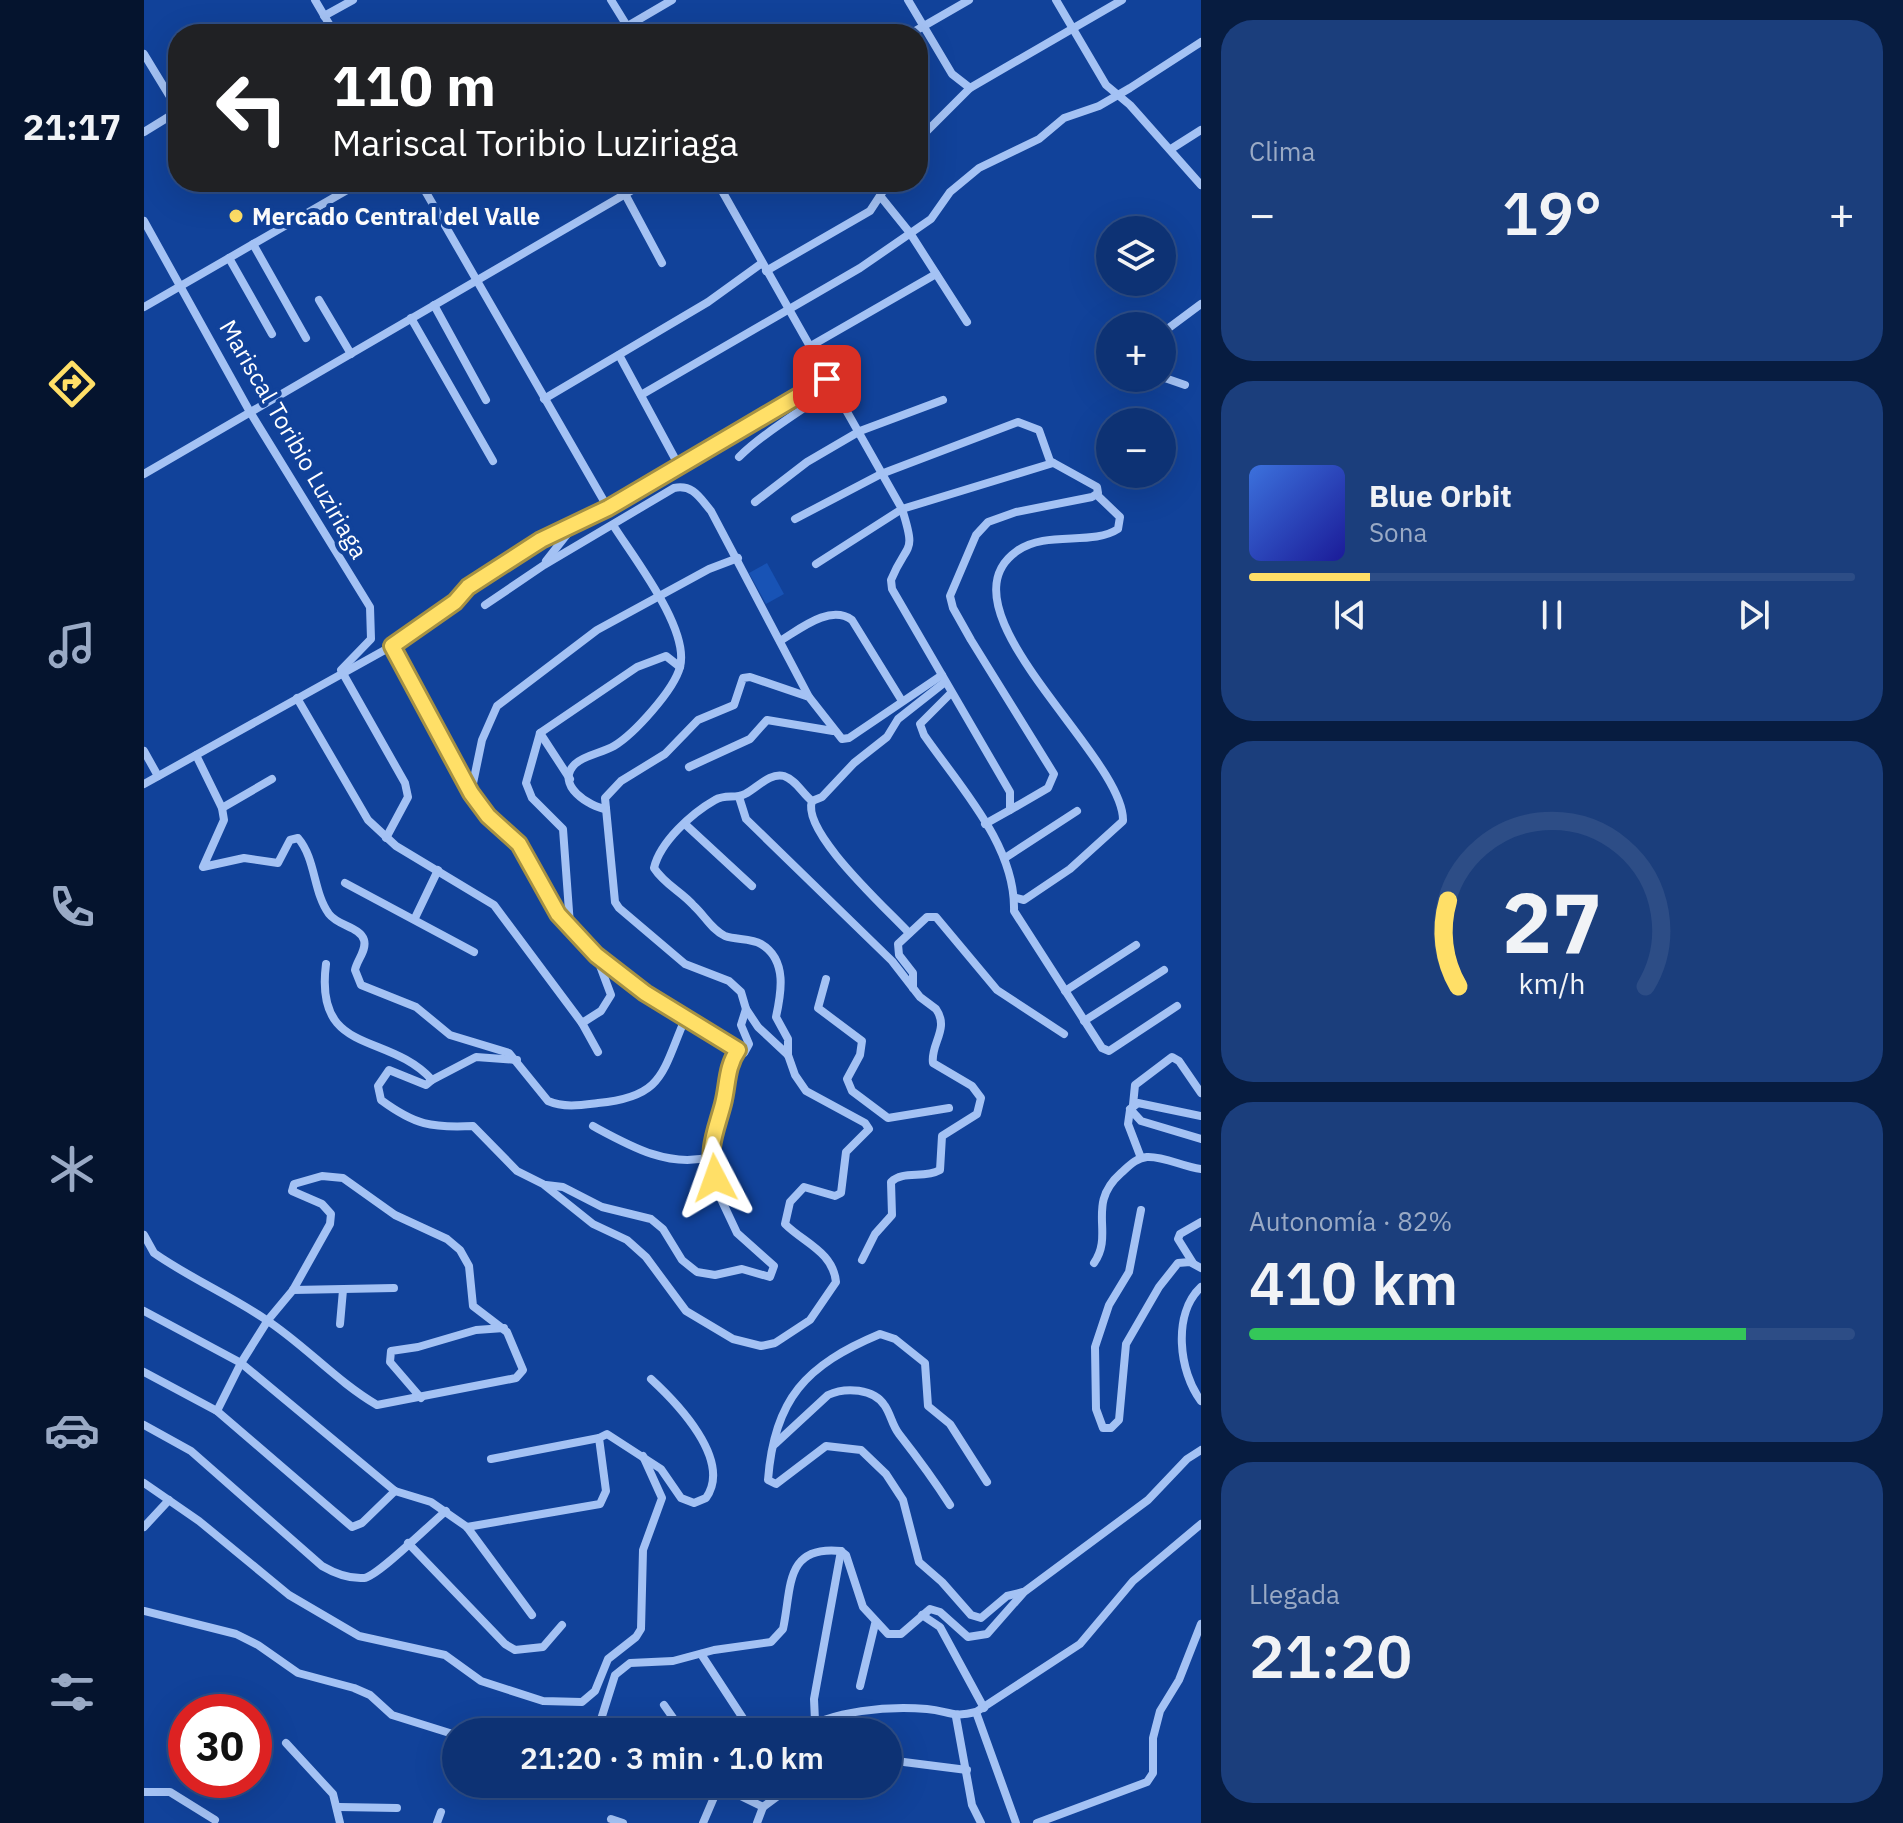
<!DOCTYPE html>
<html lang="es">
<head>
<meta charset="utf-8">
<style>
  :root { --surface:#0d3274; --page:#1b3e7c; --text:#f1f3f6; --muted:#9aaac5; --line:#2d4d86; --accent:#ffdf67 }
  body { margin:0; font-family:"IBM Plex Sans",sans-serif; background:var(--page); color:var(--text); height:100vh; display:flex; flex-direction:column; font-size:30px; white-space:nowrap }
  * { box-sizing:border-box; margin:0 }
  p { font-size:26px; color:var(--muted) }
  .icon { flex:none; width:44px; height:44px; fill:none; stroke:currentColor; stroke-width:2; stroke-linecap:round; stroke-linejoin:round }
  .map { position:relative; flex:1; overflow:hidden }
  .panel { display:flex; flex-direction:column; gap:20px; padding:20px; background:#071c40; width:702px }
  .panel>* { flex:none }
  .hud { position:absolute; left:24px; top:24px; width:760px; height:168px; border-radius:32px; box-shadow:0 8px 32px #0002,0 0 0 2px var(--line); background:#202124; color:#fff; overflow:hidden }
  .tools { position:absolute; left:952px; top:216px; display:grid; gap:16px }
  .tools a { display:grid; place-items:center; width:80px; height:80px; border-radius:50%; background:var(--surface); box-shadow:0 8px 32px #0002,0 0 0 2px var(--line); font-size:40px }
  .speed { position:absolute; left:24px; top:1694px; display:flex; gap:16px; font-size:40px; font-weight:700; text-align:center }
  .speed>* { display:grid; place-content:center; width:104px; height:104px; border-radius:50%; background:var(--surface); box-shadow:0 8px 32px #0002,0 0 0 2px var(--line); line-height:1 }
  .speed .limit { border:12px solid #d22; background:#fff; color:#111 }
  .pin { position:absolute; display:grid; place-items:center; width:68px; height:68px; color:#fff; margin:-34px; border-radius:16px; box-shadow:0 4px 12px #0006 }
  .me { position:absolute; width:88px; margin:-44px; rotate:356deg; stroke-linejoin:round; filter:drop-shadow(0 0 6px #0008) }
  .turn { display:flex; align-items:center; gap:28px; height:168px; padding:0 32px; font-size:36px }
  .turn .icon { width:104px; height:104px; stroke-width:2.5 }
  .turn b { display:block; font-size:56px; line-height:68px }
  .big { font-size:60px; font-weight:600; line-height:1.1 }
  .panel .widget { flex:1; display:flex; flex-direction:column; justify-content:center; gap:12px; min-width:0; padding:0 28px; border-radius:32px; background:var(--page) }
  .panel .dial { align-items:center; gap:0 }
  .dial svg { height:208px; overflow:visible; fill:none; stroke:var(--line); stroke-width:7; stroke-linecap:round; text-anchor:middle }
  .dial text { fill:var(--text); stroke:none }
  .song { display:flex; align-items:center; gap:24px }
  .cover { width:96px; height:96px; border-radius:12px; background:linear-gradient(135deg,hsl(220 70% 55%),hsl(240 70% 35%)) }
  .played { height:8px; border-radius:4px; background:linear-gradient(90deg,var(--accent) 20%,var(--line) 20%) }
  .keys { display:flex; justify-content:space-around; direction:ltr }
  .heat { display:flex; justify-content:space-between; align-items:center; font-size:44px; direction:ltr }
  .charge { height:12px; border-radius:6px; background:linear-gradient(90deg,#34c759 82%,var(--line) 0) }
  .trip { position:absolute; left:298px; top:1718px; width:460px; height:80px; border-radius:40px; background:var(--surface); box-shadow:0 8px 32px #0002,0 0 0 2px var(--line); font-weight:600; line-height:80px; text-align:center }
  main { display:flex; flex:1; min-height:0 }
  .tabs { display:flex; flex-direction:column; width:144px; justify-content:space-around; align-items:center; background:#05142e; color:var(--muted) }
  .tabs .icon { width:56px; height:56px }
  .tabs .on { color:var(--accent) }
  .tabs b { font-size:36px; color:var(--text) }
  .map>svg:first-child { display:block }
  .green { fill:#1853b5 }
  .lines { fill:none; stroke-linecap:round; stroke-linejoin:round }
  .minor { stroke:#a4c2f4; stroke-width:8 }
  .route-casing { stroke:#a69143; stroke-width:20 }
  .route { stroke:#ffdf67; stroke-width:14 }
  .poi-dot { fill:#ffdf67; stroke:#11429a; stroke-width:3 }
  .labels { text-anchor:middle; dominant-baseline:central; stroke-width:8; stroke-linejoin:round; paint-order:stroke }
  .poi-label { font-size:24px; font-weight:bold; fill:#fff; stroke:#11429a; text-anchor:start }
  .street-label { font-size:24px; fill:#fff; stroke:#11429a }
</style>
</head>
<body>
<main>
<nav class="tabs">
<b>21:17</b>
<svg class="icon on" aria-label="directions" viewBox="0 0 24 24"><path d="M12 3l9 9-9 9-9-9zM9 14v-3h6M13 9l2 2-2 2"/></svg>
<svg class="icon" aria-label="music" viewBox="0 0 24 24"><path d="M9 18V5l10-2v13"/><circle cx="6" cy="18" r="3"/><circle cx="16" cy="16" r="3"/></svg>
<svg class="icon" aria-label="phone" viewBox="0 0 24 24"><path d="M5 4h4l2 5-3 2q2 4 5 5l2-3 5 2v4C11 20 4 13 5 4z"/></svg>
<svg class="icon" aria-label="climate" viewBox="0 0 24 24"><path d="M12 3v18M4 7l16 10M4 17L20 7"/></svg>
<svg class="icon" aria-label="car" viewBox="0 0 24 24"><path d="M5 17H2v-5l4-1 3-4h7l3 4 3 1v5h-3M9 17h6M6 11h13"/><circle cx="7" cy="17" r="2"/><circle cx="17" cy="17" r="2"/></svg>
<svg class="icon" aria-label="filters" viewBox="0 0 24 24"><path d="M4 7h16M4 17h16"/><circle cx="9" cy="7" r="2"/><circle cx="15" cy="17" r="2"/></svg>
</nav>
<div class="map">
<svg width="1057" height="1823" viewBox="0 0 1057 1823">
  <rect width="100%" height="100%" fill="#11429a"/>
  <polygon class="green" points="623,563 640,594 622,604 605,573"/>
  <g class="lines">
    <g class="minor">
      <polyline points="171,0 191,34"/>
      <polyline points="467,0 488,34"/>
      <polyline points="764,0 808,74 826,88"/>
      <polyline points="912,0 962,85 986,105 1057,185"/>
      <polyline points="180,16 209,0"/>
      <polyline points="470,34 528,0"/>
      <polyline points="766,34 825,0"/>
      <polyline points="0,54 34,110"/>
      <polyline points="0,132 34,111"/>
      <polyline points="774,140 826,88 978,0"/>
      <polyline points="1027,149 1057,130"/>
      <polyline points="276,182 464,508"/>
      <path d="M573,182L758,509C773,556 763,541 747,580L748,589L866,792V810L841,824"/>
      <polyline points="481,194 518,263"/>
      <polyline points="737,197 766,233 823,322"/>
      <polyline points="0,221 106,412 226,607 227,639 197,670 261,783 264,797 242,838"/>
      <polyline points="109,244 162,338"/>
      <polyline points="85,258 128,334"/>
      <polyline points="622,271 726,211 745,182"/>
      <polyline points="175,300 207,354"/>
      <polyline points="290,305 342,400"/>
      <polyline points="0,307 217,182"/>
      <polyline points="267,318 349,461"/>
      <polyline points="1018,333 1057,304"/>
      <polyline points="665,347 792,274"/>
      <polyline points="475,355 535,466"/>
      <polyline points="1018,377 1041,385"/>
      <polyline points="497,395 716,268 787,219 806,192 835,168 895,139 920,118 955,106 986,88 1057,42"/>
      <polyline points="400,399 564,302 618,263"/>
      <path d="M595,457C619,433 660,409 689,388"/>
      <polyline points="0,474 502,182"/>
      <polyline points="611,502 663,462 716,431 799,400"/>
      <polyline points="651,519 737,474 874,422 895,430 906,461 953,487 954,493 948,497 872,512 844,522 832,535 806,596 809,608 827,640 910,774 904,788 866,810"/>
      <polyline points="402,561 428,528"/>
      <polyline points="672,564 758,509 909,463"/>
      <path d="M341,605L400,565L530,488C549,484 556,498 567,511L665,697"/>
      <path d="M636,641C656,629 686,604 708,620L758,701"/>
      <polyline points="248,646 327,793 344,816 375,844 414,914 452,955 501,993 600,1053 605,1044 597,1025 602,1009"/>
      <path d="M806,694L776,724L780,735C816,787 872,846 870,911L958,1048L965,1051L1033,1006"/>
      <polyline points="153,698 224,820 252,846 350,905 438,1023 454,1052"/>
      <polyline points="396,733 426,779"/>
      <polyline points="0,751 14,776"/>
      <path d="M52,755L78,808L80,820L59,867L100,858L134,863L146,840L154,838C172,859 169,892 185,914C194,926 216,927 220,940C223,950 213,960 211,970L217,985L272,1007L306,1035L365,1053L404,1101C420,1108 438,1105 454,1103C520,1097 518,1072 541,1019"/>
      <polyline points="545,767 606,739 623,720 689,731"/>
      <polyline points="0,784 248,646 311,602 324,587 397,540 464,508 683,379"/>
      <polyline points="327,793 338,740 353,706 453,630 565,569 594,558"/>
      <path d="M595,797L602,819L748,961L776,997L792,1009C806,1029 786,1044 789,1063L828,1086L837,1098L833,1114L798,1136L796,1170C780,1179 759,1170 747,1182L748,1215L731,1234L718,1260"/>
      <path d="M668,801C657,832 743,909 765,933"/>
      <polyline points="78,808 128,779"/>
      <path d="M462,809C446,807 410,785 431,764C440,755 458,753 470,746C490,734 530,690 536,667C546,629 489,557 469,525"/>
      <polyline points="542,825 608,886"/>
      <polyline points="861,858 933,811"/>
      <polyline points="201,883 330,952"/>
      <path d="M872,898L880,900L926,869L979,821C981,756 790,609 873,551C902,530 948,546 974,529L976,517L953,495"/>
      <polyline points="271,918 294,870"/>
      <polyline points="426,925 419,829 388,798 382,783 396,733 493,667 522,656 536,667"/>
      <path d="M182,964C170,1057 244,1031 288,1080L282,1085L245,1070L234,1086L237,1100C271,1125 287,1128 329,1126L373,1171L399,1184L449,1224L483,1240L502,1257L542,1311L589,1339L617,1346L631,1343L666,1320L692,1282C689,1252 660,1243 641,1224L646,1202L660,1187L691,1196L697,1193L702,1152L725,1129L721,1123L662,1091L651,1075L644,1055L614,1027L602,1009L597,992L585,981L541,964L475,908L471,902L461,798L477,781L521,754L554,720L590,705L599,678L606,677L665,697L698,739L705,738L798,675"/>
      <polyline points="682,979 674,1008 718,1041 716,1055 703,1079 708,1091 744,1118 805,1108"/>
      <polyline points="769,988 769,973 755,955 754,944 783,917 792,917 853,990 920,1034"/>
      <polyline points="921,991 992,945"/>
      <polyline points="940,1021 1020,970"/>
      <polyline points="438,1023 457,1011 467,995 452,955"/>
      <path d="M644,1055V1039L632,1017C637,994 644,960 617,944C607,938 592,940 581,936C567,929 561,916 550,906C537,891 521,885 510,868C516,842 548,813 571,800C581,794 592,799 601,794C613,788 626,772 640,776C652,780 658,793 668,801L678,797L710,763L743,737L754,719L801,682"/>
      <polyline points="288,1080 332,1057 373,1060"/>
      <polyline points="989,1105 991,1085 1028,1057 1035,1061 1057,1093"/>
      <polyline points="986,1110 984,1124 997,1158"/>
      <polyline points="1057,1116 994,1103 986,1109 997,1121 1057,1139"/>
      <path d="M449,1126C486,1146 524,1168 566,1157"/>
      <polyline points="402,1185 419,1187 458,1207 507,1219 519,1229 538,1260 553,1272 571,1275 598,1269 626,1277 630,1266 593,1233 577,1199 567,1162 568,1138 578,1106 583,1074 594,1050"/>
      <polyline points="997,1210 985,1272 965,1305 951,1347 952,1409 959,1428 967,1428 975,1420 982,1344 1015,1287 1034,1263 1046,1262 1057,1268"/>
      <path d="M0,1235L10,1253C46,1278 85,1295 121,1319C161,1345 192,1381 233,1405L372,1378L379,1370L363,1332L329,1306L325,1266L316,1250L303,1239L251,1215L199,1178L178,1176L150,1184L148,1191L178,1204L187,1214L186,1224L149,1290L124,1320L97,1363L73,1411"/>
      <path d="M950,1263C971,1233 941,1205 977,1173C985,1166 992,1158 1003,1157C1020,1156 1039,1167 1057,1169"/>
      <polyline points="1049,1263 1034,1239 1036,1234 1057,1222"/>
      <path d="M1057,1287C1028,1314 1035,1372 1057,1401"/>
      <polyline points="149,1290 250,1288"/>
      <polyline points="0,1311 97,1363 251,1491 287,1502 323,1527 388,1615"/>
      <polyline points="196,1324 199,1290"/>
      <polyline points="0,1372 73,1411 208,1527 218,1523 251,1491"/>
      <polyline points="277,1398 246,1362 247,1351 274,1347 332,1330 360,1328"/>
      <path d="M0,1425L47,1451L178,1566C190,1573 205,1579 220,1578C233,1577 286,1524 302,1511"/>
      <path d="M631,1444L684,1395C701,1387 730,1388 741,1406C747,1415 748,1425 755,1434C773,1457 790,1480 806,1505"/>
      <polyline points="347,1459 455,1438"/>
      <path d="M843,1482L806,1424L784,1406L781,1363L751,1339L736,1334C662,1365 630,1399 624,1480L632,1484L682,1446L717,1450L742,1474L759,1500L775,1562L798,1582L827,1615L837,1618L863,1596L879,1592"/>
      <polyline points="0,1483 55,1521 145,1595 215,1636 301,1655 337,1681 399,1701 438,1702 451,1691 464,1659 492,1637 497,1629 499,1550 518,1498 499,1456"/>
      <polyline points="0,1527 25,1500"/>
      <path d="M323,1527L456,1504L462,1491L455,1438L463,1434L517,1469L537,1498L550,1503L562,1498C589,1460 532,1402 507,1379"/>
      <polyline points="264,1543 361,1644 371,1650 399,1647 418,1625"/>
      <polyline points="0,1611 92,1634 114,1645 154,1673 210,1688 226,1695 248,1715 312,1735"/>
      <polyline points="778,1615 796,1627 840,1708"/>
      <polyline points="557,1654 608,1732"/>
      <polyline points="716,1686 731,1624"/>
      <polyline points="520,1705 539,1732"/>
      <polyline points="832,1712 872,1823"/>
      <polyline points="812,1717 828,1805 837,1823"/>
      <polyline points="671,1721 670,1699 697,1551"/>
      <path d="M453,1732L471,1675L486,1663L529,1661L570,1650L627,1642L639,1629C648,1588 640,1545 697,1551L702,1555L719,1607L744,1634H757L786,1609L796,1612L824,1637L843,1634L880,1592L1004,1500L1043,1459L1057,1450"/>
      <path d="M656,1732C688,1710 745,1706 783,1709C805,1711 808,1718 832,1712L936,1644L989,1581L1057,1524"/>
      <polyline points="142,1743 189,1794 196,1823"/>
      <polyline points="744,1760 823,1770"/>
      <polyline points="546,1784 571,1795"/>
      <polyline points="572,1784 619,1807 650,1784"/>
      <polyline points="0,1792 26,1792 71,1820"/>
      <polyline points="195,1807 253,1808"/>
      <polyline points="467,1819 479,1823"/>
      <polyline points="293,1823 297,1812"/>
      <polyline points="559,1823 571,1795 581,1784"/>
      <polyline points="613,1823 619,1807"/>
      <polyline points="893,1823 1003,1782 1009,1773 1009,1738 1016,1711 1035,1680 1057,1624"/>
    </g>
  </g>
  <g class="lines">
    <g class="route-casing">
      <path id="route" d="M571,1178C562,1150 572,1131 579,1104C584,1085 582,1067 594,1050L501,993L452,955L414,914L375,844L344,816L327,793L248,646L311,602L324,587L397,540L464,508L683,379"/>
    </g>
    <use href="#route" class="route"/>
  </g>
  <circle class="poi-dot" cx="92" cy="216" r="8"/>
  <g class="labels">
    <g class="poi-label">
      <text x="108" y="216">Mercado Central del Valle</text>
    </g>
    <g class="street-label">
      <text transform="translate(150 439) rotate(60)">Mariscal Toribio Luziriaga</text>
    </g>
  </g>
</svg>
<div class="tools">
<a><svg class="icon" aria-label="layers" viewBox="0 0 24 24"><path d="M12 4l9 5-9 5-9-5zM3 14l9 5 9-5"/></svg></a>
<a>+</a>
<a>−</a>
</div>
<div class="speed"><div class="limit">30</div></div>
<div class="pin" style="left:683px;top:379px;background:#d93025"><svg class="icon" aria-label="arrive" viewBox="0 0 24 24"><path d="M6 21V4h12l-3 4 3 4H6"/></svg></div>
<svg class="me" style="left:571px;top:1178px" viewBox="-20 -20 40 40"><path d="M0-17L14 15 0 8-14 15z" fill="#ffdf67" stroke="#fff" stroke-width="4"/></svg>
<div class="trip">21:20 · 3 min · 1.0 km</div>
<div class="hud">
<div class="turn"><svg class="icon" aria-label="left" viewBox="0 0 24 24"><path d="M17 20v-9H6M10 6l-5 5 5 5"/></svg><div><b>110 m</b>Mariscal Toribio Luziriaga</div></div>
</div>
</div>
<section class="panel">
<div class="widget"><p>Clima</p>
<div class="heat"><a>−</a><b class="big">19°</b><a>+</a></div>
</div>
<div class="widget">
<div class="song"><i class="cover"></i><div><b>Blue Orbit</b><p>Sona</p></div></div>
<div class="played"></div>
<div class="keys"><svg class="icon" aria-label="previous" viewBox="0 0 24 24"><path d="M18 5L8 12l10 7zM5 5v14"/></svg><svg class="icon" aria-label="pause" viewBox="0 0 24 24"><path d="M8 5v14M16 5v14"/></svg><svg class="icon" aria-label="next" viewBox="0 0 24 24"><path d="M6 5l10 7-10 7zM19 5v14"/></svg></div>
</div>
<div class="widget dial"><svg viewBox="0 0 100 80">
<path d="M14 69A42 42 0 1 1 86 69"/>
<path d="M14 69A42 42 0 0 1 10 36" stroke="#ffdf67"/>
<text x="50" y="56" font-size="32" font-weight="700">27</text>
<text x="50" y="72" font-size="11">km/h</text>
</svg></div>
<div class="widget"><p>Autonomía · 82%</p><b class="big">410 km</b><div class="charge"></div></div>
<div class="widget"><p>Llegada</p><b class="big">21:20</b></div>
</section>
</main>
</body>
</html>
